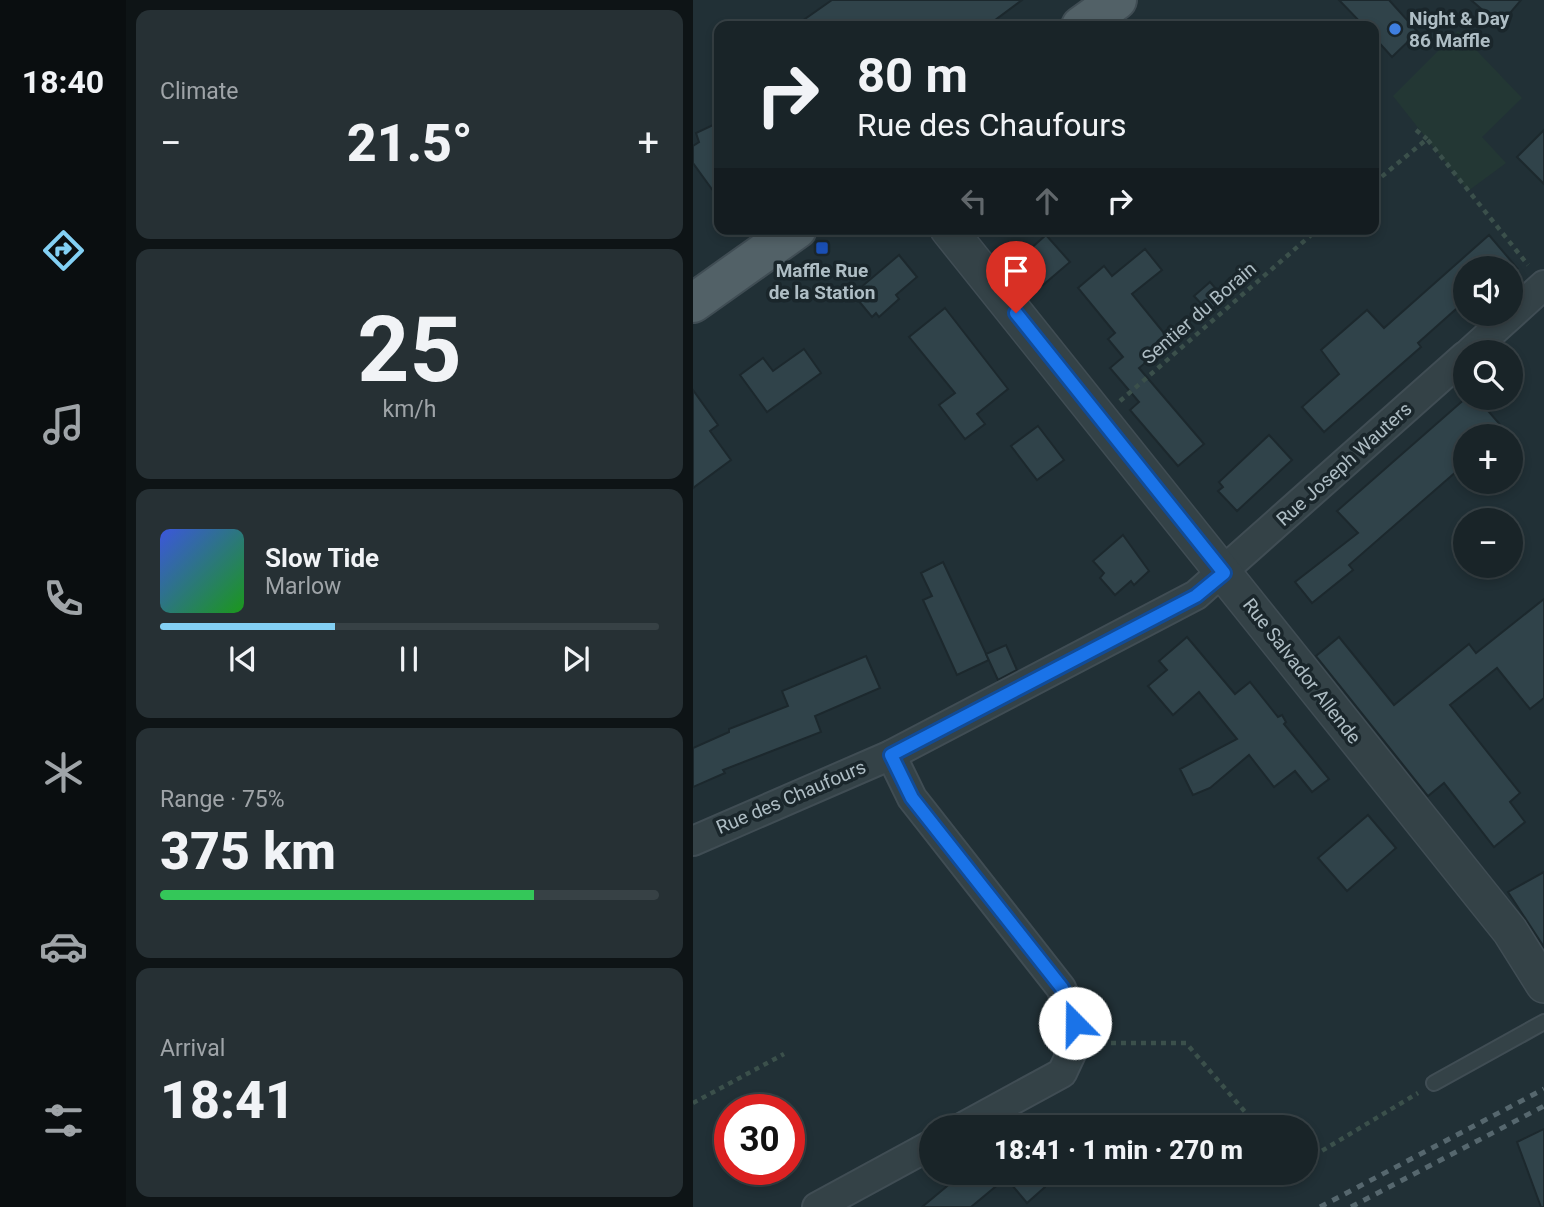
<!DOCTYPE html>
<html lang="en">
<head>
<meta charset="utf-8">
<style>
  :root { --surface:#192428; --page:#263034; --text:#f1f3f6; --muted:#9fa4a8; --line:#374145; --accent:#83d0f4 }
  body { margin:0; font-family:Roboto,sans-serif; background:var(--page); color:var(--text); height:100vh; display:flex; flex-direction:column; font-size:26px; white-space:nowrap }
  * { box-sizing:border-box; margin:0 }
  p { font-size:23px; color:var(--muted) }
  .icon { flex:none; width:38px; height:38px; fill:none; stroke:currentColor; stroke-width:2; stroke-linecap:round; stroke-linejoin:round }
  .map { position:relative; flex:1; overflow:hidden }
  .sheet { display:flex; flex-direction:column; gap:10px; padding:10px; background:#0e1416; width:567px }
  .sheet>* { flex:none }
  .banner { position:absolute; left:21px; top:21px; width:665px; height:214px; border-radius:14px; box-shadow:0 4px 10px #0003,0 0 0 2px var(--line); background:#192428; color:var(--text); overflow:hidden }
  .controls { position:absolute; left:760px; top:256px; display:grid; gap:14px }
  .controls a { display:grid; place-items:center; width:70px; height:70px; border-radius:50%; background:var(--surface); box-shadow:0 4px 10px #0003,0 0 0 2px var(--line); font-size:35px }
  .speed { position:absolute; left:21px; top:1094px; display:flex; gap:14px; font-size:35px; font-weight:700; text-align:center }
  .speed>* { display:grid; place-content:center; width:91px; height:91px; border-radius:50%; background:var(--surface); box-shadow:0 4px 10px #0003,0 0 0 2px var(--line); line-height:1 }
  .speed .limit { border:10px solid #d22; background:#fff; color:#111 }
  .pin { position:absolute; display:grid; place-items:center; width:60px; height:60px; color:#fff; margin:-72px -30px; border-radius:50% 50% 50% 0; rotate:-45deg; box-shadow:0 0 7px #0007 }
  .pin .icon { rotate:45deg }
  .me { position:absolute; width:77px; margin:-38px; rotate:338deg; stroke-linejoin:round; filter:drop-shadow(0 0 5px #0008) }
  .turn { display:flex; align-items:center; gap:24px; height:147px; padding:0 28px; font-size:32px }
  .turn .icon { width:91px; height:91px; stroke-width:2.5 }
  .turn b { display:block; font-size:49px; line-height:60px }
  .lanes { display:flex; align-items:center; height:66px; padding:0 28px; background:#0003; justify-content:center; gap:35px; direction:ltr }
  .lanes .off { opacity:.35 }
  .big { font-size:52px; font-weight:800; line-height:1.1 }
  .sheet .card { flex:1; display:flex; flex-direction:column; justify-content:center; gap:10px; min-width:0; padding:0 24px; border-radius:14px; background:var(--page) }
  .sheet .dial { align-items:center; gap:0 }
  .dial b { font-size:91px; line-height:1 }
  .song { display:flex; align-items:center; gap:21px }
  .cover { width:84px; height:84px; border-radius:10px; background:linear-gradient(135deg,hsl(230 70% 55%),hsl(120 70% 35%)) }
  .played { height:7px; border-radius:4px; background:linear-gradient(90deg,var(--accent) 35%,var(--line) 35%) }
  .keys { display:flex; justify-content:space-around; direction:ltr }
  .heat { display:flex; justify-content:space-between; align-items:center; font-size:38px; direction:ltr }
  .charge { height:10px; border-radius:5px; background:linear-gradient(90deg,#34c759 75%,var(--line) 0) }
  .trip { position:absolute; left:226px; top:1115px; width:399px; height:70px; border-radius:35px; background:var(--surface); box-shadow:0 4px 10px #0003,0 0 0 2px var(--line); font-weight:800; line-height:70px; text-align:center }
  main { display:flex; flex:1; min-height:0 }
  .tabs { display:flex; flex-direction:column; width:126px; justify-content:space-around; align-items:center; background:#0a0e10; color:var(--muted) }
  .tabs .icon { width:49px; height:49px }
  .tabs .selected { color:var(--accent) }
  .tabs b { font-size:32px; color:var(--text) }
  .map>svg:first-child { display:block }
  .green { fill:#233734 }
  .building { fill:#30434a; stroke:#1c282d; stroke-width:2 }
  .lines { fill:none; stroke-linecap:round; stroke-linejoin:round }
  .service-casing { stroke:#404d54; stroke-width:18 }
  .minor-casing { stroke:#404d54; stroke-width:32 }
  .tertiary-casing { stroke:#404d54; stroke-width:38 }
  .primary-casing { stroke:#404d54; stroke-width:42 }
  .path { stroke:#3b504b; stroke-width:4.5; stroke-dasharray:5 5; stroke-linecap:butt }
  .service { stroke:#344247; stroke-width:14 }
  .minor { stroke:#344247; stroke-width:28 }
  .tertiary { stroke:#344247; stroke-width:35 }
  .primary { stroke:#526167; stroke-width:38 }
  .rail { stroke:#56676e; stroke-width:5; stroke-dasharray:7 7; stroke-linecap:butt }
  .route-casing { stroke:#114b97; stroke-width:18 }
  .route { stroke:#1a73e8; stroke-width:12 }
  .shop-dot { fill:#3f7fe0; stroke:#1a262b; stroke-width:2.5 }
  .transit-dot { fill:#1a4fb4; stroke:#1a262b; stroke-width:2.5 }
  .labels { text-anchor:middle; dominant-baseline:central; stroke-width:7; stroke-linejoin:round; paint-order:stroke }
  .poi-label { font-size:19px; font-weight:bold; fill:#aebdc4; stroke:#1a262b; text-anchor:start }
  .street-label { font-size:19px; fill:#aebdc4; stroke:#1a262b }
</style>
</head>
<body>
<main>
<nav class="tabs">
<b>18:40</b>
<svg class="icon selected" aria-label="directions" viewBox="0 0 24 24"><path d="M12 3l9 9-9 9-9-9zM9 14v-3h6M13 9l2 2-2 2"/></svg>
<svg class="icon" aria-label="music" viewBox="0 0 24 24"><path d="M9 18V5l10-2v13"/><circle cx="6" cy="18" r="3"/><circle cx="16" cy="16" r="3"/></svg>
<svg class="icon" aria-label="phone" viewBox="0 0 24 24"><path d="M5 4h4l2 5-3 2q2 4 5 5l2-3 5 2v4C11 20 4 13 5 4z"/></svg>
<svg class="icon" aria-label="climate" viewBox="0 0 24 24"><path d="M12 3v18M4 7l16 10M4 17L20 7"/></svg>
<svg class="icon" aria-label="car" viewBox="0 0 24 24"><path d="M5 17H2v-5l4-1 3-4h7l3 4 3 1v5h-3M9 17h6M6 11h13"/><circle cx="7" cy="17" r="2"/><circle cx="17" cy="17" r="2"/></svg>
<svg class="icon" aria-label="filters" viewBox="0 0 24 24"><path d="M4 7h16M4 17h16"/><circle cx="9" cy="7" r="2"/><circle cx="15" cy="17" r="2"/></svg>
</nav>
<section class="sheet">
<div class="card"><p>Climate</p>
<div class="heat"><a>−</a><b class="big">21.5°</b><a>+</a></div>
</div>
<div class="card dial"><b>25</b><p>km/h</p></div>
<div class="card">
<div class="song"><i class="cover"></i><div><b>Slow Tide</b><p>Marlow</p></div></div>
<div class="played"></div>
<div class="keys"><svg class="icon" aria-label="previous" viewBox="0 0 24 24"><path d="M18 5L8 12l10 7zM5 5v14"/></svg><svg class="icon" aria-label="pause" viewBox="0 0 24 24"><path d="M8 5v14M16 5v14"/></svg><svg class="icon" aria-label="next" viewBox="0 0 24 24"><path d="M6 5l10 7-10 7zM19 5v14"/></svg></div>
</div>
<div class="card"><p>Range · 75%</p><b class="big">375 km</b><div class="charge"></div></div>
<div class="card"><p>Arrival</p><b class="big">18:41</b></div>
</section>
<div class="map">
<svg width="851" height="1207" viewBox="0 0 851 1207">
  <rect width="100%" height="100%" fill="#213036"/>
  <polygon class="green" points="765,31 829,98 789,137 813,163 775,191 700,96"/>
  <g class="building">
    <polygon points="139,0 329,0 294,26 102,26"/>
    <polygon points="646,0 696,0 725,32 699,57 681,37 681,26 671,26"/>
    <polygon points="778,0 828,0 807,25"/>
    <polygon points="20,125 24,132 26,130 26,199 0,163 0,146 6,142 3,133"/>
    <polygon points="851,130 851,184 824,157"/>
    <polygon points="353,235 377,262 350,285 327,258"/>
    <polygon points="796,235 824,268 772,268 772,301 725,343 728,347 631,432 609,407 646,374 628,350 674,310 691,328"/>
    <polygon points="452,249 469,270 439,294 475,338 468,344 471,347 446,368 511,444 485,466 437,410 446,402 417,368 430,357 415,339 422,333 385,288 411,266 419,276"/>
    <polygon points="206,255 224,277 203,295 206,299 186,317 183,313 179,317 160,294"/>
    <polygon points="517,282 531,298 516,312 501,296"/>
    <polygon points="252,308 315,389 284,414 292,424 272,439 246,405 262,393 216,337"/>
    <polygon points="111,349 128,373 74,412 47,375 70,358 80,371"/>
    <polygon points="0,390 25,425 17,431 38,460 0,488"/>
    <polygon points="774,397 783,397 817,436 772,436 772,464 656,565 660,570 619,603 602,582 665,533 644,511"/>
    <polygon points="345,426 371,460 344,480 318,446"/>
    <polygon points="576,435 599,460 544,511 525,491 530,487 526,482"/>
    <polygon points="430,535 456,571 441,585 438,581 422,595 407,578 411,573 400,561"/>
    <polygon points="250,562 296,660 264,675 230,600 239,596 228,573"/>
    <polygon points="851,599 851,698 837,709 804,668 757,705 827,793 817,802 832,822 801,847 751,783 735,796 623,656 646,637 701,705 776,644 783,653"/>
    <polygon points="494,637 542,694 557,682 585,717 589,715 593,722 591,724 636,779 619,792 602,771 581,787 556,755 517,788 500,795 487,769 544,739 506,692 480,715 455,686 474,670 466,661"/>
    <polygon points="313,645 324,670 305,680 293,654"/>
    <polygon points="173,656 187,688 122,716 128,732 30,770 32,773 0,787 0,748 36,732 36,729 95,706 89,691"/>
    <polygon points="675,815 703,848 654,891 625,858"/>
    <polygon points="851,872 851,947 815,892"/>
    <polygon points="851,1129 851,1207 848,1207 824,1142"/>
    <polygon points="271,1172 350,1172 352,1187 334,1203 313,1178 278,1207 229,1207"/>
  </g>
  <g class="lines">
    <g class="service-casing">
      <polyline id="service" points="741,1083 851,1022"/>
    </g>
    <g class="minor-casing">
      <g id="minor">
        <polyline points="777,352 851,285"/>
        <polyline points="198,755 219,798 368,988 382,1023 383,1043 369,1073 270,1127"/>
        <polyline points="0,841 198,755 503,595 772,356"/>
        <polyline points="124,1207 238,1145"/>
      </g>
    </g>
    <g class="tertiary-casing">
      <polyline id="tertiary" points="255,229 817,931 851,985"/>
    </g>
    <g class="primary-casing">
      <g id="primary">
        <polyline points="388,26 424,0"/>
        <polyline points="0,303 104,229"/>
      </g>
    </g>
    <g class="path">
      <polyline points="723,130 734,139"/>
      <polyline points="681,183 734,139 835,265"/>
      <polyline points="427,401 625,229"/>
      <polyline points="408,1043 493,1043 565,1127"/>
      <polyline points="0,1103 91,1054"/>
      <polyline points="612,1161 725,1093"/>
    </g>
    <use href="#service" class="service"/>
    <use href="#minor" class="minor"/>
    <use href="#tertiary" class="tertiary"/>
    <use href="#primary" class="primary"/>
    <g class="rail">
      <polyline points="627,1207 851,1089"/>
      <polyline points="658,1207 851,1106"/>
    </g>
  </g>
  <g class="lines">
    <g class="route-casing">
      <polyline id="route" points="323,313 531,573 503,596 198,755 219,798 369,988 382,1023"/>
    </g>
    <use href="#route" class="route"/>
  </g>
  <circle class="shop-dot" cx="702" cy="29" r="7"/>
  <rect class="transit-dot" x="122" y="241" width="14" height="14" rx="3.5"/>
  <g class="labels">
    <g class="poi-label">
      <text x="716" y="18">Night &amp; Day<tspan x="716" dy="22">86 Maffle</tspan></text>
      <text x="129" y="270" text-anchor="middle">Maffle Rue<tspan x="129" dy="22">de la Station</tspan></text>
    </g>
    <g class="street-label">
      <text transform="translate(506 313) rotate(-41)">Sentier du Borain</text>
      <text transform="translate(651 464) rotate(-42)">Rue Joseph Wauters</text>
      <text transform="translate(609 671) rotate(52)">Rue Salvador Allende</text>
      <text transform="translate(98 797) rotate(-23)">Rue des Chaufours</text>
    </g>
  </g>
</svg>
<div class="controls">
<a><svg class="icon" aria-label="sound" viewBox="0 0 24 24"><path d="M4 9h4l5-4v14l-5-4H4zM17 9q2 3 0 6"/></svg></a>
<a><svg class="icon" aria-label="search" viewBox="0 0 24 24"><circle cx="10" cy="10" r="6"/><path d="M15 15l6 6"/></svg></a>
<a>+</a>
<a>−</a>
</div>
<div class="speed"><div class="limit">30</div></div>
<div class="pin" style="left:323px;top:313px;background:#d93025"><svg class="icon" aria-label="arrive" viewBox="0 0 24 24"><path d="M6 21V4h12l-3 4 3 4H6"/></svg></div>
<svg class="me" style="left:382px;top:1023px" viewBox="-20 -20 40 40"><circle r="19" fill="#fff"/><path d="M0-13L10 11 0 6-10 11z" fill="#1a73e8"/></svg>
<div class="trip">18:41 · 1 min · 270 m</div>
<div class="banner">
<div class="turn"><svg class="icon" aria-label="right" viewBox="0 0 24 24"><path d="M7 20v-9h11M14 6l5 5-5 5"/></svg><div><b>80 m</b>Rue des Chaufours</div></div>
<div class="lanes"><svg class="icon off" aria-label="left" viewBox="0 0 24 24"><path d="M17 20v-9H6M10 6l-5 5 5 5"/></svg><svg class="icon off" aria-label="ahead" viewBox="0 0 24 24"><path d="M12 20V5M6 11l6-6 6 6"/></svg><svg class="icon" aria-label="right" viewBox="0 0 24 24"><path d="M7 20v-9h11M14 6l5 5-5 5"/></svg></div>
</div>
</div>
</main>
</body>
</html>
